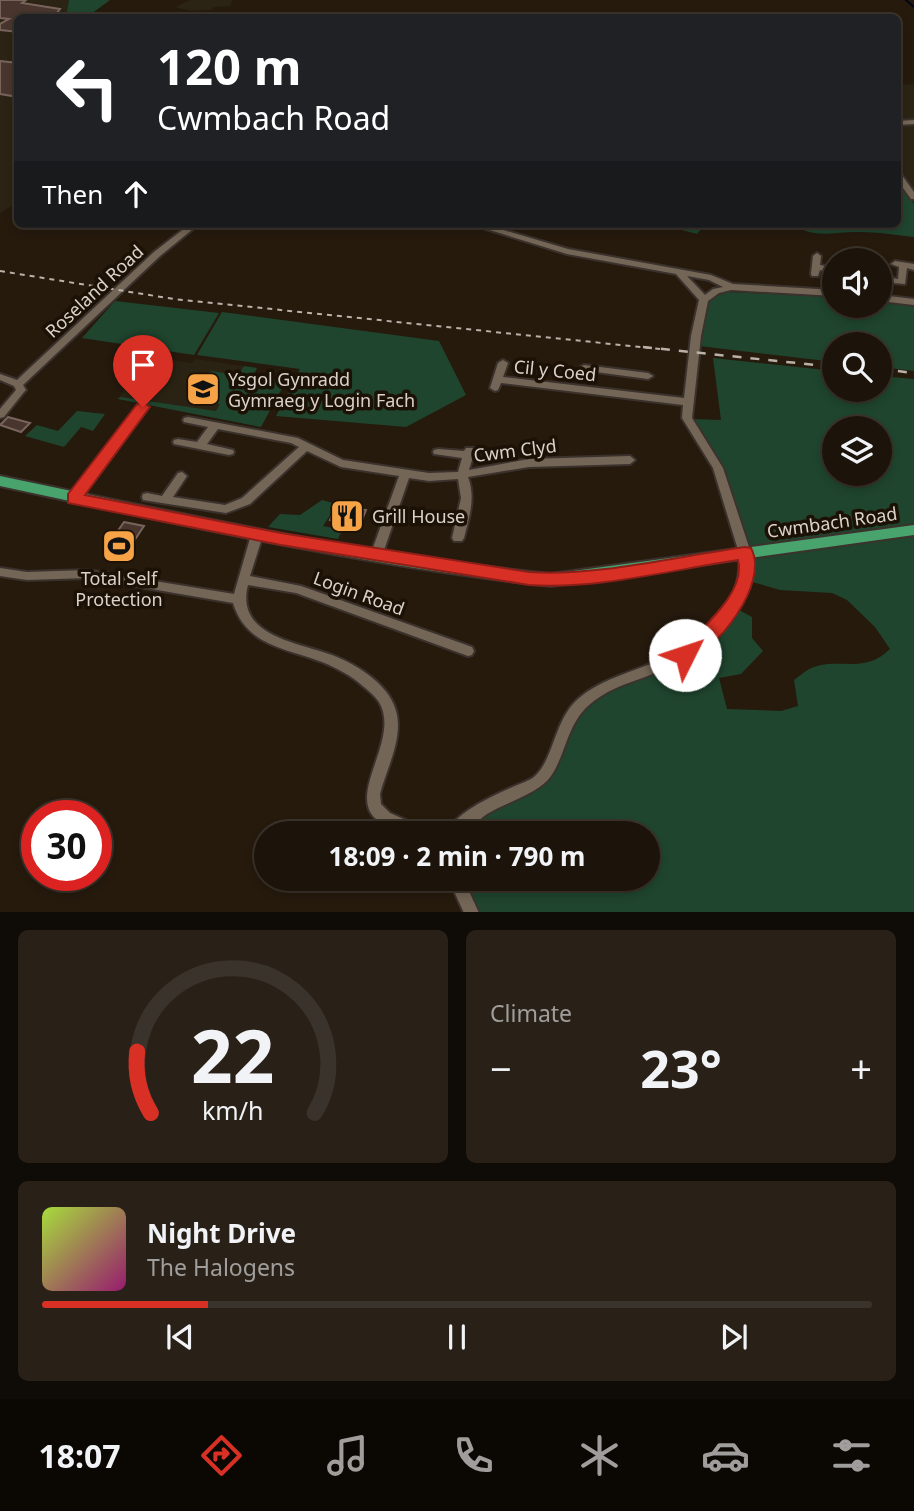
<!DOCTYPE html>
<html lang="en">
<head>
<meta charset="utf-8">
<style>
  :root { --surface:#1c140a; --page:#292118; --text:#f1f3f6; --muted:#a09e9c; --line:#3a332b; --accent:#d93025 }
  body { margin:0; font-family:"Noto Sans",sans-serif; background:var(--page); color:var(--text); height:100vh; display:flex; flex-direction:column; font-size:26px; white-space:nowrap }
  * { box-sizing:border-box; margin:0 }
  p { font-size:23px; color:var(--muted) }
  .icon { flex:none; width:38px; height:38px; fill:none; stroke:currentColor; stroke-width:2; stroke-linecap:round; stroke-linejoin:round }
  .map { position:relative; height:912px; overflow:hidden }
  .panel { display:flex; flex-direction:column; gap:18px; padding:18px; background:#0f0b06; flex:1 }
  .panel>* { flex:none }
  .banner { position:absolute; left:14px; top:14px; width:887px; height:214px; border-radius:10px; box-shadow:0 4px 10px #0003,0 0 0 2px var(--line); background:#202124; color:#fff; overflow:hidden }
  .tools { position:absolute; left:822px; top:248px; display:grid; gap:14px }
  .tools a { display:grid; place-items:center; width:70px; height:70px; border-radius:50%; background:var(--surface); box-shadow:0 4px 10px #0003,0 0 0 2px var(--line); font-size:35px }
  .speed { position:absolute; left:21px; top:800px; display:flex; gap:14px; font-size:35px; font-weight:700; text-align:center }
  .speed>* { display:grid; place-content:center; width:91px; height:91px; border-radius:50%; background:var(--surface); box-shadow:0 4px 10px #0003,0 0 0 2px var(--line); line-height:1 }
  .speed .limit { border:10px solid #d22; background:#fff; color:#111 }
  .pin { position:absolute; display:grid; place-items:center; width:60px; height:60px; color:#fff; margin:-72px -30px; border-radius:50% 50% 50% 0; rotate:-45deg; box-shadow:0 0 7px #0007 }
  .pin .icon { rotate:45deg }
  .me { position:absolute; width:77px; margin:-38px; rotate:49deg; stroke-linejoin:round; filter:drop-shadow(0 0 5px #0008) }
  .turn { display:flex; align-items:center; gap:24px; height:147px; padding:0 28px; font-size:32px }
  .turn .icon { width:91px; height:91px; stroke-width:2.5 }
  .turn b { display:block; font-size:49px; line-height:60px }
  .then { display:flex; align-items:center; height:66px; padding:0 28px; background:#0003; gap:14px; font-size:26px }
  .big { font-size:52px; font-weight:700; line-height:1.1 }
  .panel .widget { flex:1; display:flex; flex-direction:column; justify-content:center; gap:10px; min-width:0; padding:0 24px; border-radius:10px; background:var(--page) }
  .panel .dial { align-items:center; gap:0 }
  .dial svg { height:182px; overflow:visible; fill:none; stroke:var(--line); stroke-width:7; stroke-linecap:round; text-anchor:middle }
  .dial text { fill:var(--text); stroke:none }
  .song { display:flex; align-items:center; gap:21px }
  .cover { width:84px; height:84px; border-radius:10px; background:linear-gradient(135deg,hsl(80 70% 55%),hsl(320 70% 35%)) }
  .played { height:7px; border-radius:4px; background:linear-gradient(90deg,var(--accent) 20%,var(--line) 20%) }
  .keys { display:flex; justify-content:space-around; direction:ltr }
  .heat { display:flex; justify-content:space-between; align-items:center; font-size:38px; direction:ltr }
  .panel .tiles { flex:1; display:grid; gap:18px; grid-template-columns:1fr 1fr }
  .widget:last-child { grid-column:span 2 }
  .trip { position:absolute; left:254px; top:821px; width:406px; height:70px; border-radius:35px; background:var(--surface); box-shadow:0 4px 10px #0003,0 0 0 2px var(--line); font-weight:700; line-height:70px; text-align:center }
  .tab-bar { display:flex; height:112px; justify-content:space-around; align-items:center; background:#0b0804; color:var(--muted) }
  .tab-bar .icon { width:49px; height:49px }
  .tab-bar .active { color:var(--accent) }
  .tab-bar b { font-size:32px; color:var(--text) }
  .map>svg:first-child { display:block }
  .industrial { fill:#2b2313 }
  .education { fill:#2a2313 }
  .green { fill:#1f452e; fill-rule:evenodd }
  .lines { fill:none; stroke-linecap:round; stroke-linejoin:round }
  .stream { stroke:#000619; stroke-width:2 }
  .building { fill:#48362e; stroke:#79645b; stroke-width:2 }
  .minor-casing { stroke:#3b322d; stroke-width:4 }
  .major-casing { stroke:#3b322d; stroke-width:4 }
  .minor { fill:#746656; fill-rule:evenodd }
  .major { fill:#49a36d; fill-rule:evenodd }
  .rail-far1 { stroke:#bab1a8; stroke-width:2; stroke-dasharray:5 5; stroke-linecap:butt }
  .rail { stroke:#bab1a8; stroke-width:2.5; stroke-dasharray:9 9; stroke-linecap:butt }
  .route { fill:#d93025; stroke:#8d1f18; stroke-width:2 }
  .labels { text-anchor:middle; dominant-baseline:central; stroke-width:7; stroke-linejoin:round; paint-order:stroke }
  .street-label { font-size:18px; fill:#dbd3cb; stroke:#1c1105 }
  .poi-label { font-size:18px; fill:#dbd3cb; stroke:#1c1105; text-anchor:start }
</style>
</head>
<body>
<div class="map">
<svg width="914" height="913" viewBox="0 0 914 913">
  <rect width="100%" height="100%" fill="#261a0d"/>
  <g class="industrial">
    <polygon points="0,0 69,0 66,17 18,18 17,203 0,213"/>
    <polygon points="190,0 232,0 231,6 213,7 212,10 191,11 175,7"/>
    <polygon points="914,84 914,204 898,183 898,85"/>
  </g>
  <polygon class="education" points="147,357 192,363 195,359 257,368 253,376 286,381 261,427 118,399"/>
  <g class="green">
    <polygon points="69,0 110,0 87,17 66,17"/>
    <path d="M898,183L914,204V237C896,235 877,232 859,232C839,231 811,240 795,224H898Z"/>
    <polygon points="659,224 774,224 761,227 703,227 697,234"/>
    <polygon points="727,292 835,297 835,306 880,306 880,301 914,305 914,371 880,367 880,345 835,345 835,362 699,346 710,299"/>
    <polygon points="115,301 219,313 194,355 82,338"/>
    <polygon points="222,312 439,341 466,395 406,427 276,416 300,369 197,355"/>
    <path d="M713,358L835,371V390H880V376L914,379V525L756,547L747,544L719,468L690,419L721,420ZM835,429H880V474H835Z"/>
    <polygon points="244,366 257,368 253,376 286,381 261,427 118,399 120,397 216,411 220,404 192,399 211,371 238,375"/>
    <polygon points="77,411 105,414 93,431 81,427 64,447 25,436 37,425 58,431"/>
    <polygon points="322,500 347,507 336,506 323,526 342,530 338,539 268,527 280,514 300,515"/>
    <path d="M914,534V912H476L459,879L648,878V833H456L540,782L563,732L595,694L689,657L735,608L752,617V638L763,651L741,674L719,678L727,709L781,711L798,706L794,680C800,676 807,669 814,667C841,658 865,674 890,649L875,627L847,600L832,593L780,590L749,581L750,557Z"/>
  </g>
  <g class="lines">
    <polyline class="stream" points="906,0 914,7"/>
  </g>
  <g class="building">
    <polygon points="0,0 26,0 22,3 60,9 53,18 18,18 18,32 0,30 0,24 9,19 0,18"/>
    <polygon points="0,61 18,63 18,97 0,94"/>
    <polygon points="8,417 30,423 21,432 0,425"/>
    <polygon points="336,506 366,510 359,527 330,520"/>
    <polygon points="124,522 144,526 126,553 105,549"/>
  </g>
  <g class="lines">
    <g class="minor-casing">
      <g id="minor">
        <polygon points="914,120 914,124 898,125 898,121"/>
        <polygon points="898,174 901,174 914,192 914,199 911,199 898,181"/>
        <polygon points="190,224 199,224 160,256 23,385 26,390 24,392 4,417 0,418 0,409 16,390 14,386 0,380 0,374 17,380 154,252"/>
        <path d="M470,224H483L568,249L711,275L733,284L835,290V296L731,290L719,293L708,301L701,336L692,418L723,468L751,553C753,574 748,590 738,609C717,645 683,663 645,677C625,684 604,691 588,706C567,725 566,754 551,776C541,792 505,803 487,814C481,818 467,831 462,833C458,834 450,833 446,833C456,812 494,795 515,786C521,783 529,781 534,777C554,760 554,720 578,699C597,682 622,675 645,666C676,655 702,639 722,612C736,595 741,575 739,553L713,468L682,418L683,405L501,383L498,390L495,391L490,388L498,363L503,360L508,363L503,377L684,398L691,336L699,300L676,274L567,254ZM687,276L709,280L723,287L713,289L705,295Z"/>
        <polygon points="817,253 821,256 820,265 835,268 835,274 820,270 818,276 812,276 811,274 813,256"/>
        <polygon points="895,261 914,264 914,270 907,268 905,284 880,282 880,276 898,279 899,267 891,264"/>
        <polygon points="880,295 914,299 914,305 880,301"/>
        <polygon points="584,365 648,373 653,376 648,379 581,370 579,368"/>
        <polygon points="143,404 148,407 147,409 78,502 70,502 69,499 70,496 139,405"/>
        <path d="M188,417L298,438L343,460L429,473L458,472L462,458L434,454L433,452L434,450L438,449L464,451L466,448H474L475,450L469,470L529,459L630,456L635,460L630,464L529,467L468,477C476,498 469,518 464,538L462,541H454L452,538L461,498L458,479L429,481L409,478L382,556L380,559H372L370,556L399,476L341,467L307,451L250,504L226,513L143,500L142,497L143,494L147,493L162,496L178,473L182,472L187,476L173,497L225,505L242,498L299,447L291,443L218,429L207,444L233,450L234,452L233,454L229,455L174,444L173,442L174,440L178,439L197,442L208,427L184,422L183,420L184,418Z"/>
        <path d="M257,531L261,532L263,535L250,576L301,586L472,647L474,651L472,655L468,656L296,593L248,585C235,636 297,642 332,655C358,665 392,686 397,715C402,741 386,770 380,794L381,804L390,813L424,828L426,833C409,833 400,833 385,825C337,802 403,742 379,702C375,696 369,691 364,687C352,676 337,668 322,662C286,648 246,646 233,603L87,578L27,580L0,576V568L27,572L87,570L234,594L251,535L253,532Z"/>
        <polygon points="448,878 463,878 479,913 464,913"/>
      </g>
    </g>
    <g class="major-casing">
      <path id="major" d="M0,476C182,514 365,555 551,574L914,525V535L551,586C365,566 182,525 0,486Z"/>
    </g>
    <use href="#minor" class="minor"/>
    <use href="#major" class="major"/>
    <polyline class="rail-far1" points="0,271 174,299 660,349"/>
    <g class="rail">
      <polyline points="643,347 835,367"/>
      <polyline points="880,369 914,373"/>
    </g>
  </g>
  <path class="route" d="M143,402L150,407L85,495L281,533L529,572C595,577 679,556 745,547L751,548C770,583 717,651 685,662L678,660L675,655C680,644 691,640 699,632C716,615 745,586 738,560C672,570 595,590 529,585L281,545L68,503V494L137,404Z"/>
  <defs>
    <g id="school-square" transform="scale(1.75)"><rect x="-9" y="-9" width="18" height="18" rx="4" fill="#f6a247" stroke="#1c1105"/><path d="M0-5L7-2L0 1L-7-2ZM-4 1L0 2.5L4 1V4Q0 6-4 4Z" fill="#111"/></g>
    <g id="restaurant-square" transform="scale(1.75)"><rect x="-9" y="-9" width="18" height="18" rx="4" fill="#f6a247" stroke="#1c1105"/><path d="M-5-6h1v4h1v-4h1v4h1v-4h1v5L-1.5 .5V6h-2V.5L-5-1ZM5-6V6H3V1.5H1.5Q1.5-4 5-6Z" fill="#111"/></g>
    <g id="stadium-square" transform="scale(1.75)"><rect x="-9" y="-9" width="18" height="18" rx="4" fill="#f6a247" stroke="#1c1105"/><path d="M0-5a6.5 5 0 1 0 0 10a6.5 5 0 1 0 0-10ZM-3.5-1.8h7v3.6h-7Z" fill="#111"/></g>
  </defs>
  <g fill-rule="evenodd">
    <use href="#school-square" x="203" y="389"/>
    <use href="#restaurant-square" x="347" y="516"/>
    <use href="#stadium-square" x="119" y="546"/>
  </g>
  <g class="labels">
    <g class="street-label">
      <text transform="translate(94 291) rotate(-43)">Roseland Road</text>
      <text transform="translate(555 370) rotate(6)">Cil y Coed</text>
      <text transform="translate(515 450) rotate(-7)">Cwm Clyd</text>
      <text transform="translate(832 522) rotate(-8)">Cwmbach Road</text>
      <text transform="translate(359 593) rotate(20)">Login Road</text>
    </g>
    <g class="poi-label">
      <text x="228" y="379">Ysgol Gynradd<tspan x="228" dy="21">Gymraeg y Login Fach</tspan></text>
      <text x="372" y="516">Grill House</text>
      <text x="119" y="578" text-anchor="middle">Total Self<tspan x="119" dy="21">Protection</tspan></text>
    </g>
  </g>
</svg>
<div class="tools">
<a><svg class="icon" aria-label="sound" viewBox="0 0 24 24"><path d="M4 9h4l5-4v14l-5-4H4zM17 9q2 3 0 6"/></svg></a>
<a><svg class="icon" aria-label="search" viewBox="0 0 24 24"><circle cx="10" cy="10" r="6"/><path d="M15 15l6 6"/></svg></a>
<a><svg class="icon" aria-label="layers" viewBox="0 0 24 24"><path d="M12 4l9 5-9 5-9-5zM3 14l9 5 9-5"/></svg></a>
</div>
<div class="speed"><div class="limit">30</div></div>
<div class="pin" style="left:143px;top:407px;background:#d93025"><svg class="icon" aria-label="arrive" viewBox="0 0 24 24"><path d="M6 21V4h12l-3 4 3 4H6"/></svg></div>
<svg class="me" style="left:685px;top:655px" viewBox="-20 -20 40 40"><circle r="19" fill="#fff"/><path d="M0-13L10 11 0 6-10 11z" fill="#d93025"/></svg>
<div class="trip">18:09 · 2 min · 790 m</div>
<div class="banner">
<div class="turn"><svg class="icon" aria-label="left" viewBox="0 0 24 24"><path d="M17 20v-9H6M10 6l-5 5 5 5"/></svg><div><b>120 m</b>Cwmbach Road</div></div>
<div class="then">Then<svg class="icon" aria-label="ahead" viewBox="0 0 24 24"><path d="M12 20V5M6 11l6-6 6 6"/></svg></div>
</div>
</div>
<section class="panel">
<div class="tiles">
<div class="widget dial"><svg viewBox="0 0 100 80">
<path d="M14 69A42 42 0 1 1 86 69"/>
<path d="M14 69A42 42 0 0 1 8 42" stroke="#d93025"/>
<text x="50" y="56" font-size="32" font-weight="700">22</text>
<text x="50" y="72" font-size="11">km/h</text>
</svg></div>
<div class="widget"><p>Climate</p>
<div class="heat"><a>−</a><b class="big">23°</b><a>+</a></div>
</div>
<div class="widget">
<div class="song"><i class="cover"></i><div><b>Night Drive</b><p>The Halogens</p></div></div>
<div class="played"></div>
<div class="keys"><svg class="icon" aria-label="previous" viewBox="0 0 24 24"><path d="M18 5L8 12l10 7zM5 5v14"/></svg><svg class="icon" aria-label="pause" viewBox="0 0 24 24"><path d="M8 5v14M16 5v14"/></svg><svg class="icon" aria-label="next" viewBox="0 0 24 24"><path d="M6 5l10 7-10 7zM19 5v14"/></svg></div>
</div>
</div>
</section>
<nav class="tab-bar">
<b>18:07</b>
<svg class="icon active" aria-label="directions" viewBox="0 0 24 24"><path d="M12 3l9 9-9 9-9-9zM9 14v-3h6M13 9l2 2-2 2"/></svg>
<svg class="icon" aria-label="music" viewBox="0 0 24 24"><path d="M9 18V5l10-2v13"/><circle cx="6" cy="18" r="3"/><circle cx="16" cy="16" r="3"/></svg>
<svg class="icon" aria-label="phone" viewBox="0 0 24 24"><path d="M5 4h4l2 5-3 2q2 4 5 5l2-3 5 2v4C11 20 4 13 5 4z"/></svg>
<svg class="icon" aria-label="climate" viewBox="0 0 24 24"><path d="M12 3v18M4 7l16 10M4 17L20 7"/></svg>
<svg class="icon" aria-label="car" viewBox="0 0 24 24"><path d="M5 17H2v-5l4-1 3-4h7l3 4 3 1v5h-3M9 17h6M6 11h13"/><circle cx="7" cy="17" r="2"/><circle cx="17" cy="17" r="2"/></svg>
<svg class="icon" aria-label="filters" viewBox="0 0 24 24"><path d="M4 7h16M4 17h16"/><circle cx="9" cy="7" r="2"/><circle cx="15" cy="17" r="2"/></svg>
</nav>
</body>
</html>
